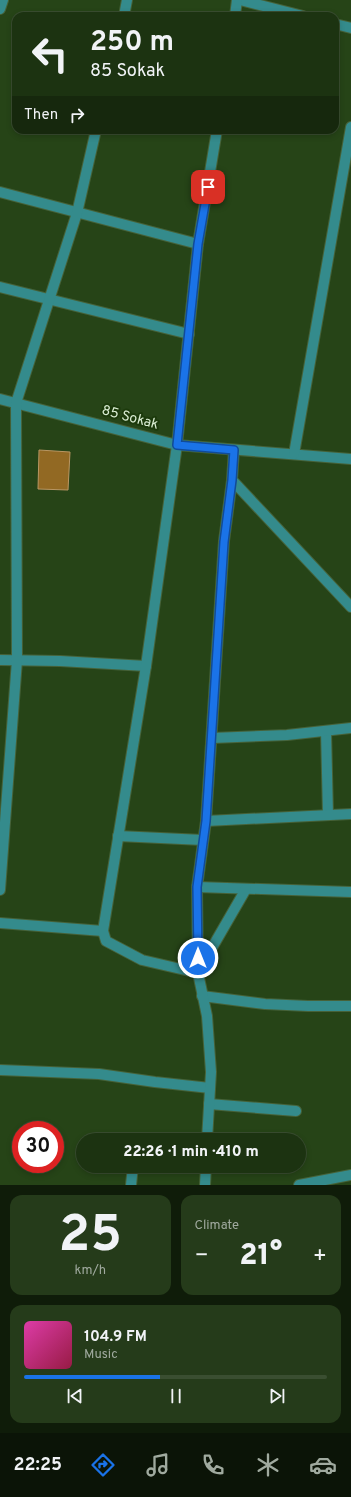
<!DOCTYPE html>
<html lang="en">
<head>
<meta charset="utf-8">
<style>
  :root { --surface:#1c3311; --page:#253b1a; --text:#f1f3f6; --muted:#a0aa9f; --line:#3a4e31; --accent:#1a73e8 }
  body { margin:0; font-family:Overpass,sans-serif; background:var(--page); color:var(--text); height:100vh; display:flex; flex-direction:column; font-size:15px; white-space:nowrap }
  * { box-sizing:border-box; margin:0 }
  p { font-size:13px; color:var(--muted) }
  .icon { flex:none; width:22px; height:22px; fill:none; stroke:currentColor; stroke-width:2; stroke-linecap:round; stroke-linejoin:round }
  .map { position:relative; height:1185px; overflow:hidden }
  .drawer { display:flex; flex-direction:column; gap:10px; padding:10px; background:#0f1c09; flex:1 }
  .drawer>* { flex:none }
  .hud { position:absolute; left:12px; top:12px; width:327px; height:122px; border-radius:12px; box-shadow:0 2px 6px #0003,0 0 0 1px var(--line); background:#1c3311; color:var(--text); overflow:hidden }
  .speed { position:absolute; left:12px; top:1121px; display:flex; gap:8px; font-size:20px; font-weight:700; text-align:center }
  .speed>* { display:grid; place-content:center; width:52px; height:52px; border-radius:50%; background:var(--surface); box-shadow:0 2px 6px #0003,0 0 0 1px var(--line); line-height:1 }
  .speed .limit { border:6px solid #d22; background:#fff; color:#111 }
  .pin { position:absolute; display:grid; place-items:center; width:34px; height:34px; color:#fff; margin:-17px; border-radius:8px; box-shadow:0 2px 6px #0006 }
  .me { position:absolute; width:44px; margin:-22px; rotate:0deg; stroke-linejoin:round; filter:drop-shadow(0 0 3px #0008) }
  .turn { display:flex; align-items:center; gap:14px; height:84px; padding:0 12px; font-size:18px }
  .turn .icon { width:52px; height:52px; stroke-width:2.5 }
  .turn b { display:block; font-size:28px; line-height:34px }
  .then { display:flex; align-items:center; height:38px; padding:0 12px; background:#0003; gap:8px; font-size:15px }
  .big { font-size:30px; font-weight:800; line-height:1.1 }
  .drawer .tile { flex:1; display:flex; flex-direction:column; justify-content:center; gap:6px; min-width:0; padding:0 14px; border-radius:12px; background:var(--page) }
  .drawer .dial { align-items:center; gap:0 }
  .dial b { font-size:52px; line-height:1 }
  .song { display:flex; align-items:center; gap:12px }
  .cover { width:48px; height:48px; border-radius:6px; background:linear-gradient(135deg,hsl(320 70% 55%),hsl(340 70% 35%)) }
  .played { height:4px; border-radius:2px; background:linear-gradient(90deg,var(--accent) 45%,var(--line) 45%) }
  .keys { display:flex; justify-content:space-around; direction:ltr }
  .heat { display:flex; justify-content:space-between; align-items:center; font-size:22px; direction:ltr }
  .drawer .tiles { flex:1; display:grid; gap:10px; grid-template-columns:1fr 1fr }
  .tile:last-child { grid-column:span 2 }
  .trip { position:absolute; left:76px; top:1133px; width:230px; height:40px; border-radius:20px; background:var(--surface); box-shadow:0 2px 6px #0003,0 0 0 1px var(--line); font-weight:800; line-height:40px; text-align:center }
  .menu { display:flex; height:64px; justify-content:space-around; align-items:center; background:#0b1407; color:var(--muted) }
  .menu .icon { width:28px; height:28px }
  .menu .current { color:var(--accent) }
  .menu b { font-size:18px; color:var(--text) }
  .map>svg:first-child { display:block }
  .building { fill:#926923; stroke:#b99663 }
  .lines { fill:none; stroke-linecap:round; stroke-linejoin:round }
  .minor-casing { stroke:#466239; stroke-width:12 }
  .minor { stroke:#348b8c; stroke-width:10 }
  .route-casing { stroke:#114b97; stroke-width:10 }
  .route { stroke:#1a73e8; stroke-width:7 }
  .labels { text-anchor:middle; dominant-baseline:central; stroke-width:4; stroke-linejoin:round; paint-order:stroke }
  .street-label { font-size:14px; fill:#daedd3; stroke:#1c3a0c }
</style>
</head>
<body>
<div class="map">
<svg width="351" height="1185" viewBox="0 0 351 1185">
  <rect width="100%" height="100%" fill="#264417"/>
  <polygon class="building" points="39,450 70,452 68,490 38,489"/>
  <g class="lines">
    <g class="minor-casing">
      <g id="minor">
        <polyline points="240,0 303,16"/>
        <polyline points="0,9 3,0"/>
        <polyline points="124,16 127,0"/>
        <polyline points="235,16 237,0"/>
        <polyline points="335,24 351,28"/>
        <polyline points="0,192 198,244"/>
        <polyline points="0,287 189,334"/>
        <polyline points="0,399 177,445 351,459"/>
        <polyline points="234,450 232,480 351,607"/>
        <polyline points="294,454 351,127"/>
        <polyline points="0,660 60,661 146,666"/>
        <polyline points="326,731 328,815"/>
        <polyline points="212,738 287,735 351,728"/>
        <polyline points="206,821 351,814"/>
        <polyline points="118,836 203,840"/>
        <polyline points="197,887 351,892"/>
        <polyline points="0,890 17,660 16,403 77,213 96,130"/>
        <polyline points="0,923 103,931"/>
        <polyline points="198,972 246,889"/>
        <polyline points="198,973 197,887 206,821 224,541 232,480"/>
        <polyline points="202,996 265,1004 308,1006 351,1006"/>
        <polyline points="0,1070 99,1074 155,1082 210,1088"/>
        <polyline points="209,1104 296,1111"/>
        <polyline points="207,1140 211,1072 207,1016 198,973 142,960 106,941 103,931 146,666 177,445 198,244 217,130"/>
        <polyline points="131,1185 133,1166"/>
        <polyline points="205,1185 206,1166"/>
        <polyline points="299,1185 351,1175"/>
      </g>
    </g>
    <use href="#minor" class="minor"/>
  </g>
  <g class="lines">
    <g class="route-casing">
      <polyline id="route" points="198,958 197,887 206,821 224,542 232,480 234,450 177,445 198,244 208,187"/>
    </g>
    <use href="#route" class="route"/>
  </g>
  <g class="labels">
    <g class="street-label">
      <text transform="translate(130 418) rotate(15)">85 Sokak</text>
    </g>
  </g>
</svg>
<div class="speed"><div class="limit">30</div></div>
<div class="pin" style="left:208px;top:187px;background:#d93025"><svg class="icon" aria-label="arrive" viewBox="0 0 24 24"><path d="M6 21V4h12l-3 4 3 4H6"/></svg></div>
<svg class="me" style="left:198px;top:958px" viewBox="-20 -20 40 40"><circle r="17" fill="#1a73e8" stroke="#fff" stroke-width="3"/><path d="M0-11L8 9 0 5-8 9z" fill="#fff"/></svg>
<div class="trip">22:26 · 1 min · 410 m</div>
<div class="hud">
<div class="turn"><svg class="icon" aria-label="left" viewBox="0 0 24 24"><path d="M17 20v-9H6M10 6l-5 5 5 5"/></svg><div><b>250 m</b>85 Sokak</div></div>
<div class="then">Then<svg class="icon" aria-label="right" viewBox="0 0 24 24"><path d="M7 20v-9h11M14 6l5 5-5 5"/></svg></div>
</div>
</div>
<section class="drawer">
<div class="tiles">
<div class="tile dial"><b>25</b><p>km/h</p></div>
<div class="tile"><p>Climate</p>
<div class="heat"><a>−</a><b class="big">21°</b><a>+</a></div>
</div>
<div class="tile">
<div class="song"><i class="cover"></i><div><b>104.9 FM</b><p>Music</p></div></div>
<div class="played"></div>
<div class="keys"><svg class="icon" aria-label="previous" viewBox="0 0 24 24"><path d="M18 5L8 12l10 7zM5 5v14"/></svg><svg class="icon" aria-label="pause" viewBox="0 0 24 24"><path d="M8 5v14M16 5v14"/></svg><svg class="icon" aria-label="next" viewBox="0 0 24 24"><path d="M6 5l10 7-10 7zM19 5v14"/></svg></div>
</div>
</div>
</section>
<nav class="menu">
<b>22:25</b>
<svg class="icon current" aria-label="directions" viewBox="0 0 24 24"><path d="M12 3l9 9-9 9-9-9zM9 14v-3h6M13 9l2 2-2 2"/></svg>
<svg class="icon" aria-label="music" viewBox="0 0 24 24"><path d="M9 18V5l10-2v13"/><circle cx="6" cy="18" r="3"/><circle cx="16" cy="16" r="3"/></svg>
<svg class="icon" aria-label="phone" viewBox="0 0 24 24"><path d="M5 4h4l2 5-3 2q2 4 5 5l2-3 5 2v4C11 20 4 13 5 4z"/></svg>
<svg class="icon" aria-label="climate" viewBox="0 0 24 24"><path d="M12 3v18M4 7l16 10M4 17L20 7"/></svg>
<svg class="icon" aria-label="car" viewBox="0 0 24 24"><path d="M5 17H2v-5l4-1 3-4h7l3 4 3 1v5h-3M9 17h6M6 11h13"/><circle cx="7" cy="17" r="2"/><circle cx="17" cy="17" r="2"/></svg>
</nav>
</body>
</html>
